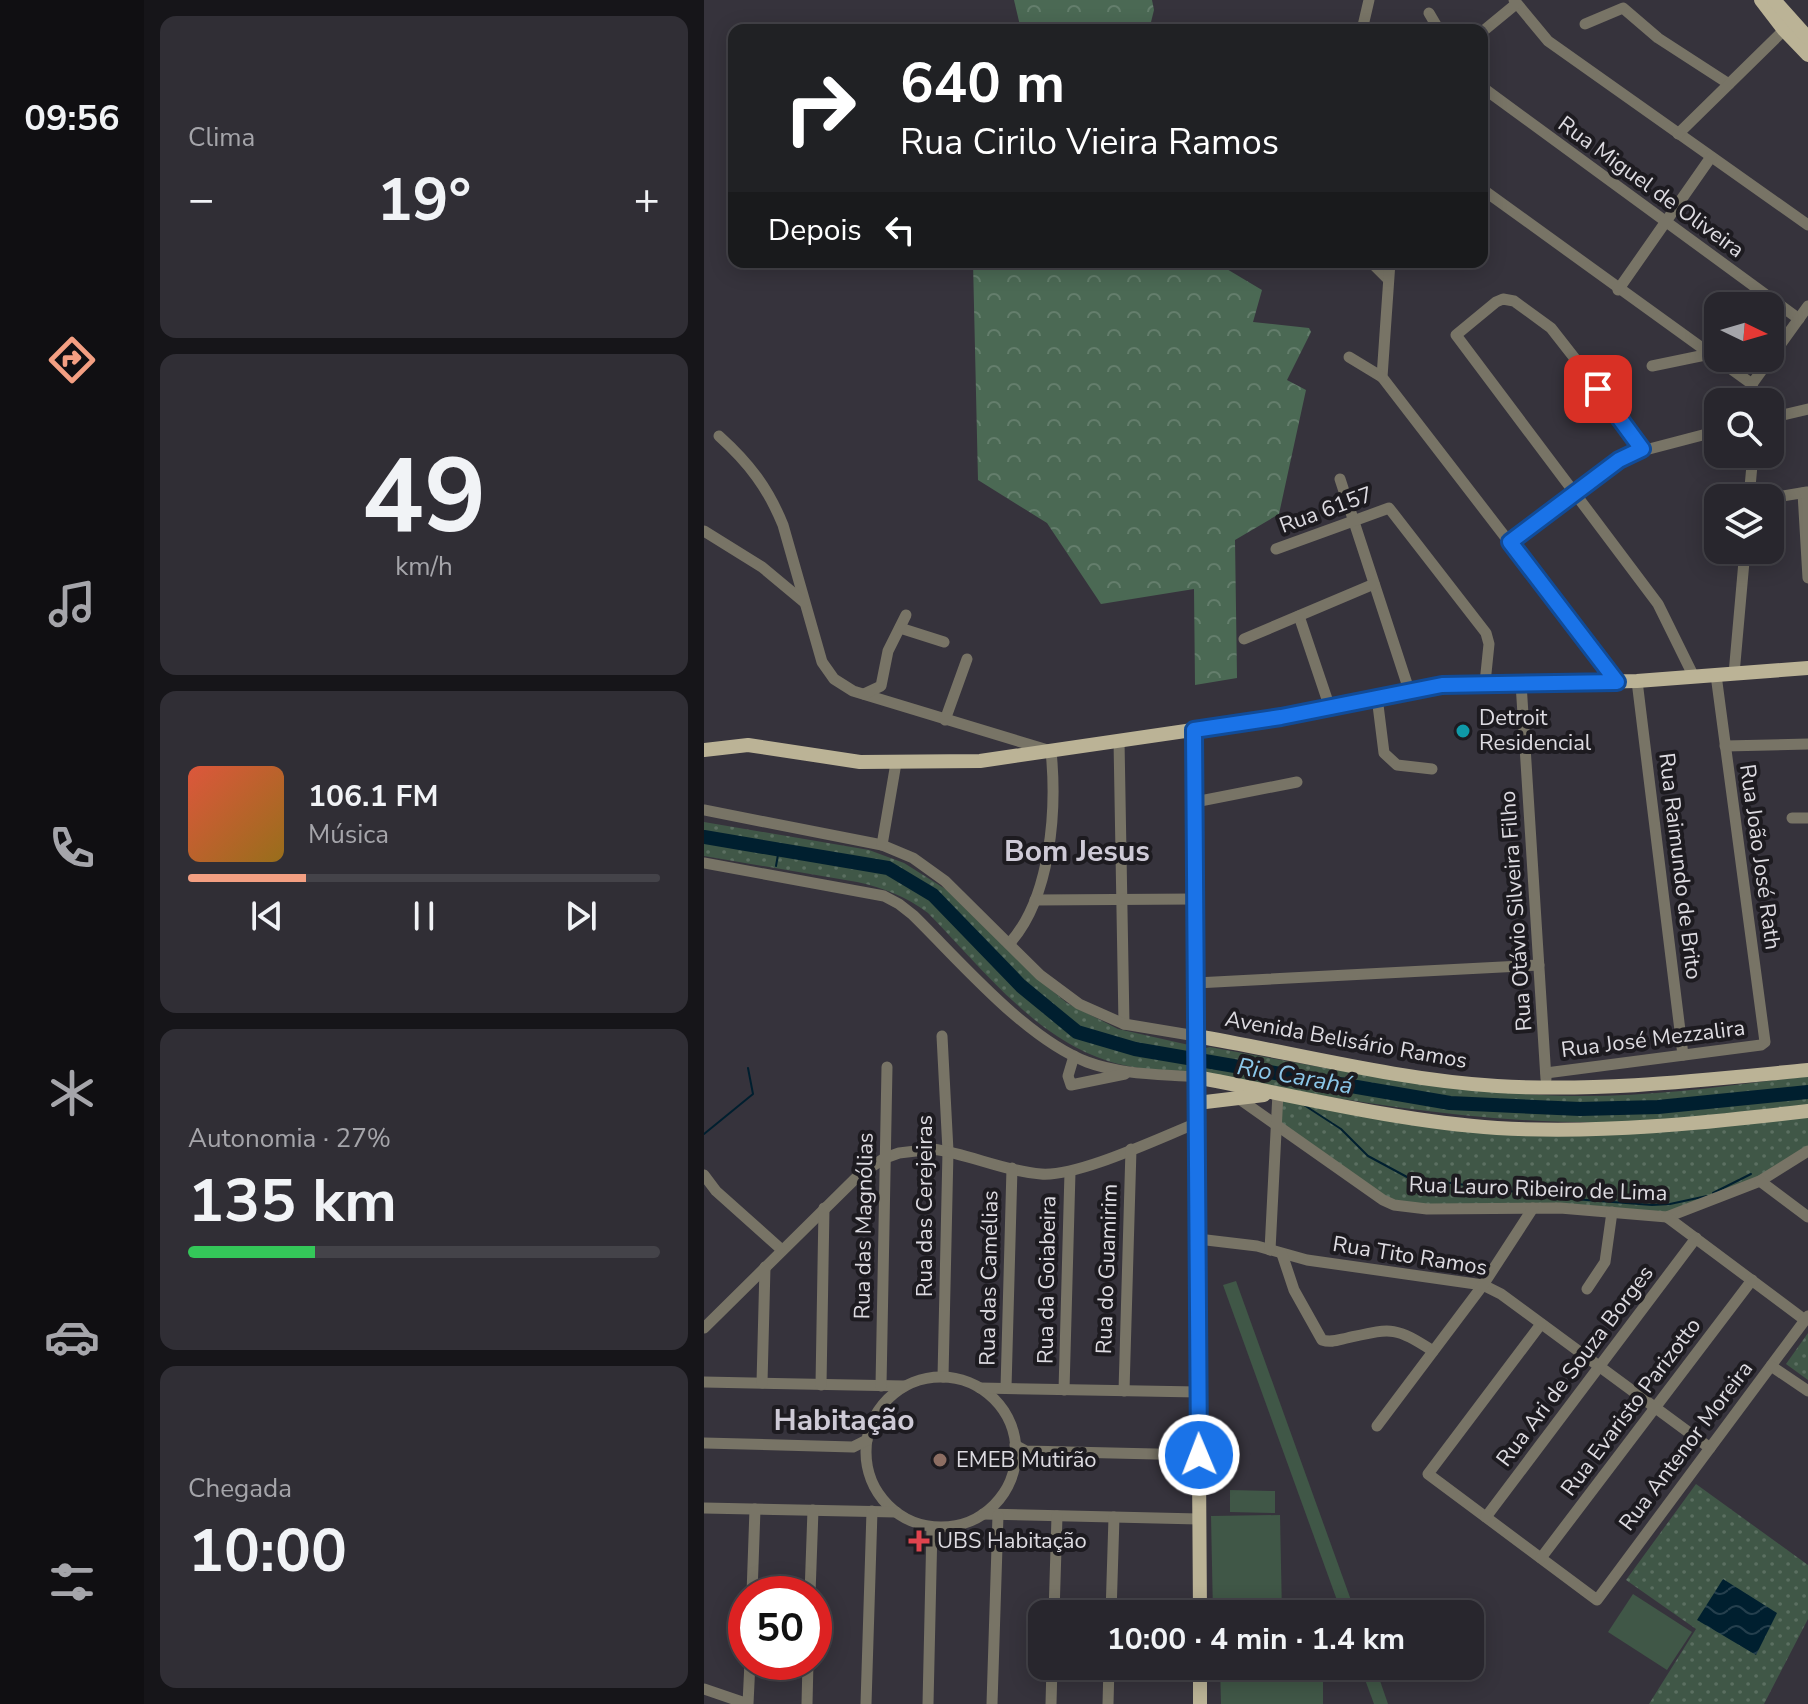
<!DOCTYPE html>
<html lang="pt">
<head>
<meta charset="utf-8">
<style>
  :root { --surface:#28262d; --page:#302e35; --text:#f1f3f6; --muted:#a5a5aa; --line:#444349; --accent:#f39f82 }
  body { margin:0; font-family:"Nunito Sans",sans-serif; background:var(--page); color:var(--text); height:100vh; display:flex; flex-direction:column; font-size:30px; white-space:nowrap }
  * { box-sizing:border-box; margin:0 }
  p { font-size:26px; color:var(--muted) }
  .icon { flex:none; width:44px; height:44px; fill:none; stroke:currentColor; stroke-width:2; stroke-linecap:round; stroke-linejoin:round }
  .map { position:relative; flex:1; overflow:hidden }
  .details { display:flex; flex-direction:column; gap:16px; padding:16px; background:#161519; width:560px }
  .details>* { flex:none }
  .hud { position:absolute; left:24px; top:24px; width:760px; height:244px; border-radius:16px; box-shadow:0 4px 20px #0003,0 0 0 2px var(--line); background:#202124; color:#fff; overflow:hidden }
  .needle { width:52px; rotate:95deg }
  .controls { position:absolute; left:1000px; top:292px; display:grid; gap:16px }
  .controls a { display:grid; place-items:center; width:80px; height:80px; border-radius:16px; background:var(--surface); box-shadow:0 4px 20px #0003,0 0 0 2px var(--line); font-size:40px }
  .speed { position:absolute; left:24px; top:1576px; display:flex; gap:16px; font-size:40px; font-weight:700; text-align:center }
  .speed>* { display:grid; place-content:center; width:104px; height:104px; border-radius:50%; background:var(--surface); box-shadow:0 4px 20px #0003,0 0 0 2px var(--line); line-height:1 }
  .speed .limit { border:12px solid #d22; background:#fff; color:#111 }
  .pin { position:absolute; display:grid; place-items:center; width:68px; height:68px; color:#fff; margin:-34px; border-radius:16px; box-shadow:0 4px 12px #0006 }
  .me { position:absolute; width:88px; margin:-44px; rotate:359deg; stroke-linejoin:round; filter:drop-shadow(0 0 6px #0008) }
  .turn { display:flex; align-items:center; gap:28px; height:168px; padding:0 40px; font-size:36px }
  .turn .icon { width:104px; height:104px; stroke-width:2.5 }
  .turn b { display:block; font-size:56px; line-height:68px }
  .then { display:flex; align-items:center; height:76px; padding:0 40px; background:#0003; gap:16px; font-size:30px }
  .big { font-size:60px; font-weight:700; line-height:1.1 }
  .details .card { flex:1; display:flex; flex-direction:column; justify-content:center; gap:12px; min-width:0; padding:0 28px; border-radius:16px; background:var(--page) }
  .details .dial { align-items:center; gap:0 }
  .dial b { font-size:104px; line-height:1 }
  .song { display:flex; align-items:center; gap:24px }
  .cover { width:96px; height:96px; border-radius:12px; background:linear-gradient(135deg,hsl(10 70% 55%),hsl(40 70% 35%)) }
  .played { height:8px; border-radius:4px; background:linear-gradient(90deg,var(--accent) 25%,var(--line) 25%) }
  .keys { display:flex; justify-content:space-around; direction:ltr }
  .heat { display:flex; justify-content:space-between; align-items:center; font-size:44px; direction:ltr }
  .charge { height:12px; border-radius:6px; background:linear-gradient(90deg,#34c759 27%,var(--line) 0) }
  .trip { position:absolute; left:324px; top:1600px; width:456px; height:80px; border-radius:16px; background:var(--surface); box-shadow:0 4px 20px #0003,0 0 0 2px var(--line); font-weight:700; line-height:80px; text-align:center }
  main { display:flex; flex:1; min-height:0 }
  .tab-bar { display:flex; flex-direction:column; width:144px; justify-content:space-around; align-items:center; background:#100f12; color:var(--muted) }
  .tab-bar .icon { width:56px; height:56px }
  .tab-bar .current { color:var(--accent) }
  .tab-bar b { font-size:36px; color:var(--text) }
  .map>svg:first-child { display:block }
  .grass { fill:url(#grass-dots) }
  .forest { fill:url(#forest-crowns) }
  .garden { fill:#405747 }
  .water { fill:url(#water-waves) }
  .lines { fill:none; stroke-linecap:round; stroke-linejoin:round }
  .stream { stroke:#001f2f; stroke-width:2 }
  .river { stroke:#001f2f; stroke-width:14 }
  .minor { stroke:#787466; stroke-width:11 }
  .major { stroke:#bbb396; stroke-width:14 }
  .route-casing { stroke:#114b97; stroke-width:20 }
  .route { stroke:#1a73e8; stroke-width:14 }
  .culture-dot { fill:#0f9aa8; stroke:#1d1b20; stroke-width:3 }
  .education-dot { fill:#8d6e63; stroke:#1d1b20; stroke-width:3 }
  .health-dot { fill:#e0444e; stroke:#1d1b20; stroke-width:3 }
  .labels { text-anchor:middle; dominant-baseline:central; stroke-width:8; stroke-linejoin:round; paint-order:stroke }
  .street-label { font-size:22px; fill:#dddbe1; stroke:#1d1b20 }
  .poi-label { font-size:22px; fill:#dddbe1; stroke:#1d1b20; text-anchor:start }
  .water-label { font-size:24px; font-style:italic; fill:#8cc8ea; stroke:#1d1b20 }
  .district-label { font-size:30px; font-weight:bold; fill:#cecad6; stroke:#1d1b20 }
</style>
</head>
<body>
<main>
<nav class="tab-bar">
<b>09:56</b>
<svg class="icon current" aria-label="directions" viewBox="0 0 24 24"><path d="M12 3l9 9-9 9-9-9zM9 14v-3h6M13 9l2 2-2 2"/></svg>
<svg class="icon" aria-label="music" viewBox="0 0 24 24"><path d="M9 18V5l10-2v13"/><circle cx="6" cy="18" r="3"/><circle cx="16" cy="16" r="3"/></svg>
<svg class="icon" aria-label="phone" viewBox="0 0 24 24"><path d="M5 4h4l2 5-3 2q2 4 5 5l2-3 5 2v4C11 20 4 13 5 4z"/></svg>
<svg class="icon" aria-label="climate" viewBox="0 0 24 24"><path d="M12 3v18M4 7l16 10M4 17L20 7"/></svg>
<svg class="icon" aria-label="car" viewBox="0 0 24 24"><path d="M5 17H2v-5l4-1 3-4h7l3 4 3 1v5h-3M9 17h6M6 11h13"/><circle cx="7" cy="17" r="2"/><circle cx="17" cy="17" r="2"/></svg>
<svg class="icon" aria-label="filters" viewBox="0 0 24 24"><path d="M4 7h16M4 17h16"/><circle cx="9" cy="7" r="2"/><circle cx="15" cy="17" r="2"/></svg>
</nav>
<section class="details">
<div class="card"><p>Clima</p>
<div class="heat"><a>−</a><b class="big">19°</b><a>+</a></div>
</div>
<div class="card dial"><b>49</b><p>km/h</p></div>
<div class="card">
<div class="song"><i class="cover"></i><div><b>106.1 FM</b><p>Música</p></div></div>
<div class="played"></div>
<div class="keys"><svg class="icon" aria-label="previous" viewBox="0 0 24 24"><path d="M18 5L8 12l10 7zM5 5v14"/></svg><svg class="icon" aria-label="pause" viewBox="0 0 24 24"><path d="M8 5v14M16 5v14"/></svg><svg class="icon" aria-label="next" viewBox="0 0 24 24"><path d="M6 5l10 7-10 7zM19 5v14"/></svg></div>
</div>
<div class="card"><p>Autonomia · 27%</p><b class="big">135 km</b><div class="charge"></div></div>
<div class="card"><p>Chegada</p><b class="big">10:00</b></div>
</section>
<div class="map">
<svg width="1104" height="1704" viewBox="0 0 1104 1704">
  <defs>
    <pattern id="grass-dots" width="8" height="8" patternUnits="userSpaceOnUse" patternTransform="scale(2)"><rect width="8" height="8" fill="#405747"/><path d="M2 2h.1M6 6h.1" fill="none" stroke="#5b6f61" stroke-width="1.8" stroke-linecap="round"/></pattern>
    <pattern id="forest-crowns" width="20" height="18" patternUnits="userSpaceOnUse" patternTransform="scale(2)"><rect width="20" height="18" fill="#4b6954"/><path d="M2 6a3 3 0 1 1 6 0M12 15a3 3 0 1 1 6 0" fill="none" stroke="#647e6c"/></pattern>
    <pattern id="water-waves" width="16" height="10" patternUnits="userSpaceOnUse" patternTransform="scale(2)"><rect width="16" height="10" fill="#001f2f"/><path d="M0 5q4-4 8 0t8 0" fill="none" stroke="#253f4d"/></pattern>
  </defs>
  <rect width="100%" height="100%" fill="#36333c"/>
  <g class="grass">
    <path d="M0,822L165,850L200,863L243,890L340,984L363,1003L414,1029L485,1045L486,1071C463,1071 441,1070 419,1065C337,1047 279,969 224,913C201,896 180,888 153,882L0,856Z"/>
    <path d="M506,1047C616,1067 726,1089 837,1095C926,1100 1016,1087 1104,1076V1105C1042,1110 979,1121 917,1122C777,1125 639,1101 502,1074L500,1071L498,1049Z"/>
    <polygon points="574,1093 668,1111 846,1130 1104,1111 1104,1151 1088,1163 963,1217 690,1205 573,1126"/>
    <polygon points="1104,1333 1104,1380 1082,1364"/>
    <polygon points="992,1484 1104,1565 1104,1619 1060,1704 945,1704 992,1629 922,1580"/>
  </g>
  <g class="forest">
    <polygon points="310,0 448,0 450,10 445,30 317,30"/>
    <polygon points="269,262 511,262 558,290 549,322 605,328 607,332 583,380 602,390 575,514 531,540 533,678 491,685 490,589 397,604 343,523 274,480"/>
  </g>
  <g class="garden">
    <polygon points="532,1281 652,1614 638,1614 519,1285"/>
    <polygon points="526,1490 571,1491 571,1513 526,1512"/>
    <polygon points="576,1515 578,1614 509,1614 507,1516"/>
    <polygon points="929,1594 988,1632 963,1670 904,1632"/>
    <polygon points="516,1666 619,1666 619,1704 517,1704"/>
    <polygon points="656,1666 671,1666 684,1704 670,1704"/>
  </g>
  <polygon class="water" points="1019,1579 1073,1613 1052,1655 993,1620"/>
  <g class="lines">
    <g class="stream">
      <polyline points="72,866 75,849"/>
      <polyline points="600,1105 637,1129 664,1156 703,1177 857,1198 948,1205 966,1204 1003,1196"/>
      <polyline points="0,1134 49,1094 44,1068"/>
      <polyline points="1009,1193 1047,1174"/>
    </g>
    <polyline class="river" points="0,837 184,868 229,895 317,986 373,1032 431,1049 746,1103 876,1109 954,1107 1104,1092"/>
    <g class="minor">
      <polyline points="810,0 844,41 1104,225"/>
      <polyline points="725,13 735,30"/>
      <polyline points="881,24 919,8 954,38 1025,84"/>
      <polyline points="658,30 665,0"/>
      <polyline points="778,32 812,4"/>
      <polyline points="778,87 1095,319"/>
      <polyline points="974,134 1080,30"/>
      <polyline points="778,189 1048,384 1050,402"/>
      <polyline points="667,262 684,279"/>
      <polyline points="686,262 678,377 913,682"/>
      <polyline points="914,290 1007,157"/>
      <polyline points="645,357 678,377"/>
      <polyline points="948,366 1006,354"/>
      <polyline points="1048,384 1104,306"/>
      <polyline points="1066,418 1104,409"/>
      <path d="M15,436C45,463 64,488 79,525L118,662L130,679L149,691L347,751C353,810 347,898 305,944"/>
      <polyline points="938,449 926,429 847,328 810,301 799,299 792,302 752,335 954,604 990,677"/>
      <polyline points="636,479 705,690"/>
      <polyline points="1099,493 1104,578"/>
      <polyline points="1045,498 1049,454"/>
      <polyline points="1066,498 1103,492"/>
      <polyline points="0,531 58,567 100,602"/>
      <polyline points="806,542 926,454 1014,431"/>
      <polyline points="572,549 685,508 782,633 785,644 781,683"/>
      <polyline points="595,616 626,708"/>
      <polyline points="196,628 240,642"/>
      <polyline points="540,639 670,584"/>
      <polyline points="1030,674 1041,550"/>
      <polyline points="933,681 979,1055"/>
      <polyline points="817,683 842,1079"/>
      <polyline points="160,694 177,686 184,651 202,615"/>
      <polyline points="673,697 680,753 693,765 728,769"/>
      <polyline points="241,720 263,659"/>
      <polyline points="415,740 420,1024"/>
      <polyline points="1021,746 1104,744"/>
      <polyline points="491,802 593,782"/>
      <polyline points="0,810 178,845 209,858 241,881 336,975 375,1004 420,1024 492,1036"/>
      <polyline points="1088,818 1104,818"/>
      <polyline points="178,845 192,763"/>
      <path d="M0,863L180,896L195,904L209,915C256,961 321,1038 383,1062C418,1075 456,1074 492,1077"/>
      <polyline points="331,900 491,899"/>
      <polyline points="492,983 835,965"/>
      <polyline points="238,1036 244,1151 239,1377"/>
      <polyline points="370,1056 364,1076 367,1085 421,1074"/>
      <polyline points="842,1073 1057,1045 1061,1042 1012,675"/>
      <polyline points="534,1098 679,1200 690,1205 723,1209 856,1208 963,1217 1056,1181 1104,1151"/>
      <polyline points="0,1175 12,1191 78,1250"/>
      <polyline points="1056,1181 1104,1217"/>
      <polyline points="963,1217 1101,1320"/>
      <polyline points="494,1239 553,1246 603,1260 779,1285 797,1294 1006,1448"/>
      <polyline points="566,1250 574,1093"/>
      <path d="M578,1254L590,1290L618,1340C627,1343 634,1340 643,1338C688,1328 690,1326 729,1351"/>
      <polyline points="883,1289 901,1262 908,1212"/>
      <polyline points="837,1324 724,1474 893,1600 1104,1316"/>
      <path d="M0,1328L156,1174L181,1158L195,1153L229,1149C265,1154 300,1171 337,1174C374,1177 455,1138 493,1123"/>
      <polyline points="1067,1366 1104,1391"/>
      <circle cx="237" cy="1452" r="75"/>
      <polyline points="0,1382 200,1386"/>
      <polyline points="58,1383 61,1267"/>
      <polyline points="117,1385 120,1208"/>
      <polyline points="177,1386 183,1067"/>
      <polyline points="276,1388 494,1392"/>
      <polyline points="302,1388 308,1168"/>
      <polyline points="360,1390 366,1172"/>
      <polyline points="420,1391 427,1149"/>
      <polyline points="673,1426 779,1285 829,1208"/>
      <polyline points="0,1443 149,1447 163,1440"/>
      <polyline points="311,1445 322,1451 495,1455"/>
      <polyline points="0,1508 192,1512"/>
      <polyline points="279,1514 495,1519"/>
      <polyline points="782,1517 992,1238"/>
      <polyline points="837,1558 1048,1280"/>
      <polyline points="48,1594 51,1509"/>
      <polyline points="106,1594 109,1510"/>
      <polyline points="350,1614 353,1516"/>
      <polyline points="407,1614 410,1517"/>
      <polyline points="0,1689 44,1704 46,1662"/>
      <polyline points="103,1704 104,1662"/>
      <polyline points="162,1704 168,1511"/>
      <polyline points="224,1704 228,1527"/>
      <polyline points="288,1704 294,1515"/>
      <polyline points="347,1704 348,1666"/>
      <polyline points="404,1704 405,1666"/>
    </g>
    <g class="major">
      <polyline points="1057,0 1080,30 1104,55"/>
      <polyline points="1070,0 1104,38"/>
      <polyline points="490,730 496,1614"/>
      <polyline points="0,750 44,745 156,762 276,761 577,717 738,685 933,681 1104,668"/>
      <path d="M492,1036C591,1053 693,1080 793,1086C899,1092 999,1080 1104,1070"/>
      <path d="M492,1077C592,1096 692,1121 793,1128C898,1134 1000,1123 1104,1111"/>
      <polyline points="493,1103 560,1095"/>
      <polyline points="496,1666 496,1704"/>
    </g>
  </g>
  <g class="lines">
    <g class="route-casing">
      <polyline id="route" points="495,1455 490,730 577,717 738,685 913,682 806,542 915,460 938,449 894,389"/>
    </g>
    <use href="#route" class="route"/>
  </g>
  <circle class="culture-dot" cx="759" cy="731" r="8"/>
  <circle class="education-dot" cx="236" cy="1460" r="8"/>
  <path class="health-dot" d="M211 1529h8v8h8v8h-8v8h-8v-8h-8v-8h8z"/>
  <g class="labels">
    <g class="street-label">
      <text transform="translate(947 187) rotate(36)">Rua Miguel de Oliveira</text>
      <text transform="translate(622 510) rotate(-20)">Rua 6157</text>
      <text transform="translate(1056 857) rotate(82)">Rua João José Rath</text>
      <text transform="translate(976 866) rotate(83)">Rua Raimundo de Brito</text>
      <text transform="translate(812 911) rotate(-94)">Rua Otávio Silveira Filho</text>
      <text transform="translate(949 1039) rotate(-7)">Rua José Mezzalira</text>
      <text transform="translate(642 1040) rotate(10)">Avenida Belisário Ramos</text>
      <text transform="translate(834 1189) rotate(2)">Rua Lauro Ribeiro de Lima</text>
      <text transform="translate(221 1206) rotate(-90)">Rua das Cerejeiras</text>
      <text transform="translate(160 1226) rotate(-89)">Rua das Magnólias</text>
      <text transform="translate(706 1256) rotate(9)">Rua Tito Ramos</text>
      <text transform="translate(403 1269) rotate(-88)">Rua do Guamirim</text>
      <text transform="translate(285 1278) rotate(-89)">Rua das Camélias</text>
      <text transform="translate(343 1280) rotate(-89)">Rua da Goiabeira</text>
      <text transform="translate(871 1366) rotate(-53)">Rua Ari de Souza Borges</text>
      <text transform="translate(927 1407) rotate(-53)">Rua Evaristo Parizotto</text>
      <text transform="translate(982 1446) rotate(-53)">Rua Antenor Moreira</text>
    </g>
    <g class="poi-label">
      <text x="775" y="718">Detroit<tspan x="775" dy="25">Residencial</tspan></text>
      <text x="252" y="1460">EMEB Mutirão</text>
      <text x="233" y="1541">UBS Habitação</text>
    </g>
    <g class="water-label">
      <text transform="translate(591 1076) rotate(10)">Rio Carahá</text>
    </g>
    <g class="district-label">
      <text x="373" y="851">Bom Jesus</text>
      <text x="140" y="1420">Habitação</text>
    </g>
  </g>
</svg>
<div class="controls">
<a><svg class="needle" viewBox="-14 -14 28 28"><path d="M0-13l5 13h-10z" fill="#e53935"/><path d="M0 13l5-13h-10z" fill="#a5a5aa"/></svg></a>
<a><svg class="icon" aria-label="search" viewBox="0 0 24 24"><circle cx="10" cy="10" r="6"/><path d="M15 15l6 6"/></svg></a>
<a><svg class="icon" aria-label="layers" viewBox="0 0 24 24"><path d="M12 4l9 5-9 5-9-5zM3 14l9 5 9-5"/></svg></a>
</div>
<div class="speed"><div class="limit">50</div></div>
<div class="pin" style="left:894px;top:389px;background:#d93025"><svg class="icon" aria-label="arrive" viewBox="0 0 24 24"><path d="M6 21V4h12l-3 4 3 4H6"/></svg></div>
<svg class="me" style="left:495px;top:1455px" viewBox="-20 -20 40 40"><circle r="17" fill="#1a73e8" stroke="#fff" stroke-width="3"/><path d="M0-11L8 9 0 5-8 9z" fill="#fff"/></svg>
<div class="trip">10:00 · 4 min · 1.4 km</div>
<div class="hud">
<div class="turn"><svg class="icon" aria-label="right" viewBox="0 0 24 24"><path d="M7 20v-9h11M14 6l5 5-5 5"/></svg><div><b>640 m</b>Rua Cirilo Vieira Ramos</div></div>
<div class="then">Depois<svg class="icon" aria-label="left" viewBox="0 0 24 24"><path d="M17 20v-9H6M10 6l-5 5 5 5"/></svg></div>
</div>
</div>
</main>
</body>
</html>
